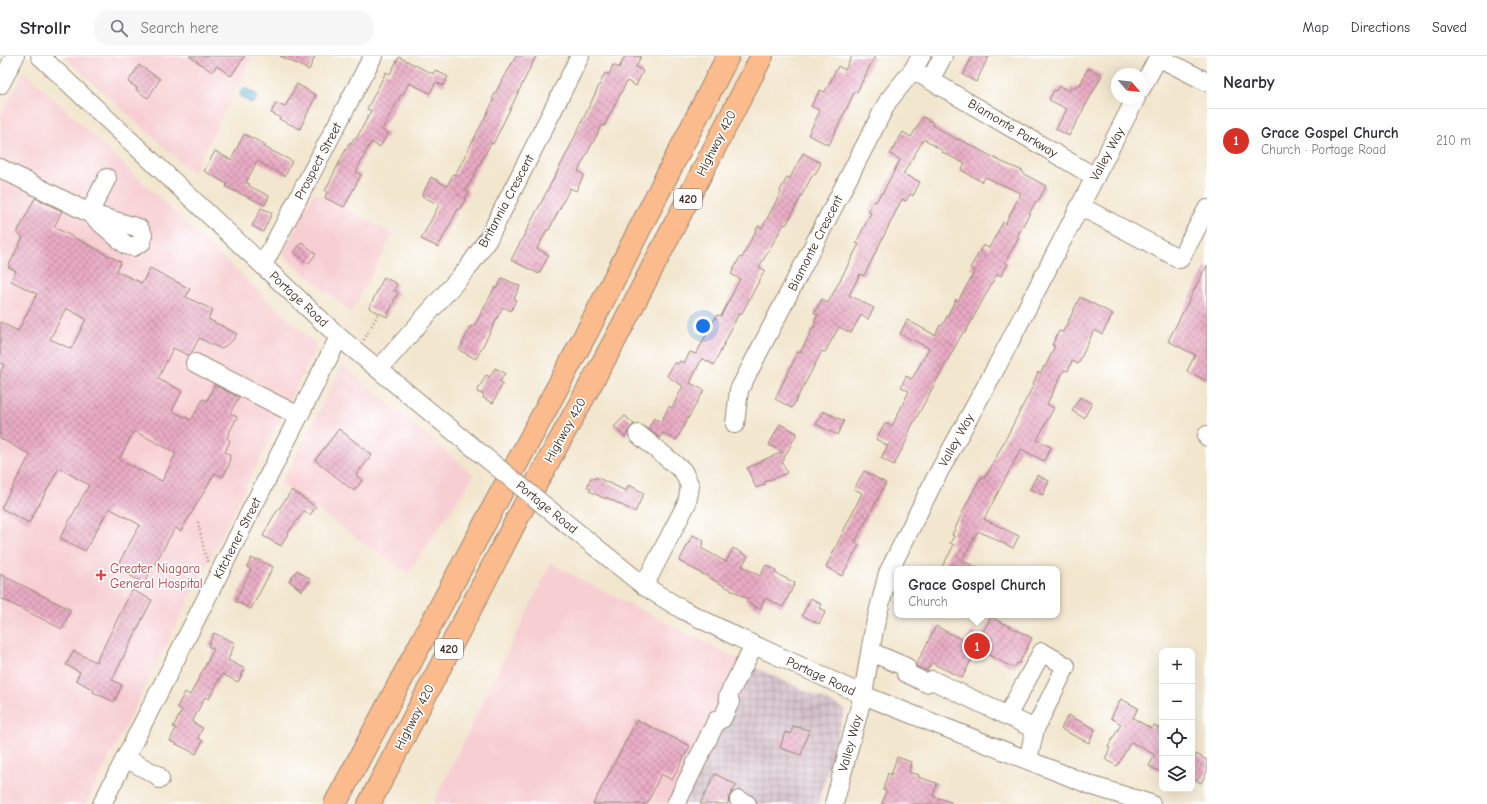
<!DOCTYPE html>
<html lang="en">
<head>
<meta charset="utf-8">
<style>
	:root { --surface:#fff; --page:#f7f7f7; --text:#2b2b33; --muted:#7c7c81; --line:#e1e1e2; --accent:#d93025 }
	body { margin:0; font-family:"Comic Neue",sans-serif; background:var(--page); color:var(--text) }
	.controls { position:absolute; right:12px; bottom:12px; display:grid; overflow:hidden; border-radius:8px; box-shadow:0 4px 16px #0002 }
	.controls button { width:36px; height:36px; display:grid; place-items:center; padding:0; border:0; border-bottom:1px solid var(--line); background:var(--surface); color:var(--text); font:20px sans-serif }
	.compass { position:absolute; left:1111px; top:12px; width:36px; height:36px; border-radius:50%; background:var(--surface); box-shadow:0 4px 16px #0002; rotate:118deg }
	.you { position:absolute; left:703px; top:270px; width:14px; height:14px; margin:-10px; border:3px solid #fff; border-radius:50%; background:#1a73e8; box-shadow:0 0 0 6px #1a73e833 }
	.badge { display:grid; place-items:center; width:26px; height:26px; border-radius:50%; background:var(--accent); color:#fff; font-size:13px; font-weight:700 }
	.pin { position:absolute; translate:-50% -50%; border:2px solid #fff; box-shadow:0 1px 4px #0006 }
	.popup { position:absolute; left:894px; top:510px; width:166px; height:52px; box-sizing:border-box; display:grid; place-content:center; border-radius:8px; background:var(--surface); filter:drop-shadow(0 1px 3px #0005); font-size:13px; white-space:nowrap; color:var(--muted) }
	.popup b { font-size:15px; color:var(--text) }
	.popup::after { content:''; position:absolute; left:50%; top:100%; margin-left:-8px; border:8px solid transparent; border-top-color:var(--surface) }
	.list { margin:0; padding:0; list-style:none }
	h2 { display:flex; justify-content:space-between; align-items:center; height:52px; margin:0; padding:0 16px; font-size:17px }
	h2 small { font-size:13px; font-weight:400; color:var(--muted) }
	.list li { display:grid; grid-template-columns:26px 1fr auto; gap:12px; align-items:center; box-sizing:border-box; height:64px; padding:0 16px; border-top:1px solid var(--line) }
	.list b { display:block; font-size:15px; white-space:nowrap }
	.list p { margin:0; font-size:13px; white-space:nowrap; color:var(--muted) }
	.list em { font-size:13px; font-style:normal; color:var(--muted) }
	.icon { flex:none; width:22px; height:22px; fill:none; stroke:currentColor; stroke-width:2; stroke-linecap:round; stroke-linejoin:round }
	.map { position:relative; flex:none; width:1207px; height:748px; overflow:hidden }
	header { display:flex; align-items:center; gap:24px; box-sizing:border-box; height:56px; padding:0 20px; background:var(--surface); border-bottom:1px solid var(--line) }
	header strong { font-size:19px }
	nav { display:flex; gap:22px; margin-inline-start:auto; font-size:14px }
	.search { width:280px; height:36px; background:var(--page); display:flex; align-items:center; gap:10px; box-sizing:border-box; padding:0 14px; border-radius:16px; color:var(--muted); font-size:15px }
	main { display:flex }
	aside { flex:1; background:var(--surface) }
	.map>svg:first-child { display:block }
	.built { fill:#f7cfd3 }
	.industrial { fill:url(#industrial-grid) }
	.water { fill:url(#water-waves); stroke:#557384 }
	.building { fill:url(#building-cross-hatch); fill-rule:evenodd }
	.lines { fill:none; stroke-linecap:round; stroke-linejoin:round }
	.minor-casing { stroke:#968876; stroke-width:20 }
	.highway-casing { stroke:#968876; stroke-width:24 }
	.path { stroke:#968876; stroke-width:2.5; stroke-dasharray:1 3; stroke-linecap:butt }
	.minor { stroke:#fff; stroke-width:18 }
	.highway { stroke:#fbbb8d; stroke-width:22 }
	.minor-bridge-casing { stroke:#968876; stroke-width:20; stroke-linecap:butt }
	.minor-bridge { stroke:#fff; stroke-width:18 }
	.health-dot { fill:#e0444e; stroke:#fff; stroke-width:1.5 }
	.labels { text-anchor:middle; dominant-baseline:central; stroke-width:3.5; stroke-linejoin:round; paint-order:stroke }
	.shield { fill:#fff; stroke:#766a62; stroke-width:1 }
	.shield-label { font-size:12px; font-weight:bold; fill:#3b2a1e }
	.street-label { font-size:13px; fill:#3b2a1e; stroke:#fff }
	.health-label { font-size:13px; fill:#be3a42; stroke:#fff; text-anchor:start }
</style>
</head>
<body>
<header>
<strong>Strollr</strong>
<div class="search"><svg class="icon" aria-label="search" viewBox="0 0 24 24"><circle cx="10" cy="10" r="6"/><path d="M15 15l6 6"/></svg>Search here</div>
<nav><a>Map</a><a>Directions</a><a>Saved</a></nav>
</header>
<main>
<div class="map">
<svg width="1207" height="748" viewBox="0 0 1207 748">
	<defs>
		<pattern id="industrial-grid" width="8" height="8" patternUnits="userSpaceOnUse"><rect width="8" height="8" fill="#d2bdc7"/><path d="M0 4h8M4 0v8" fill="none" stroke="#ac9aa1"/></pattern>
		<pattern id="water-waves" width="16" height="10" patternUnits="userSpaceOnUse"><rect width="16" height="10" fill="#6fbce9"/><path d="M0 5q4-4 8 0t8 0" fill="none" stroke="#5c99bc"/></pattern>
		<pattern id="building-cross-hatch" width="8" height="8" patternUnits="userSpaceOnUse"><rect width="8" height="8" fill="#e9abc4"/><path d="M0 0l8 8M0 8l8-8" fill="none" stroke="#be8b9f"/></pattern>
	</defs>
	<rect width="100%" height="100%" fill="#fff"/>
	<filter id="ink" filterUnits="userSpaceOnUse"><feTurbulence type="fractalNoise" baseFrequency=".025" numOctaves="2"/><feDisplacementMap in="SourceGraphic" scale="8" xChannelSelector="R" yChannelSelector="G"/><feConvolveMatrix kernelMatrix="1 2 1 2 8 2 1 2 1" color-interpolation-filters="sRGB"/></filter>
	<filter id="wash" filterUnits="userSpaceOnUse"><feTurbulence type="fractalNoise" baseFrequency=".012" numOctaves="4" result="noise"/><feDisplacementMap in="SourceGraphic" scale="16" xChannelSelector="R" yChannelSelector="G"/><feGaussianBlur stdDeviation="0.9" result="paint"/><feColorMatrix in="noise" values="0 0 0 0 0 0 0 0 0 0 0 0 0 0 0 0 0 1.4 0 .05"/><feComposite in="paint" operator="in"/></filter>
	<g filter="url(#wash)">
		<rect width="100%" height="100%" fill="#f2e6ce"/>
		<!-- built -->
		<g class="built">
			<polygon points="63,0 253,0 193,117"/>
			<polygon points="24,15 317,290 86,748 0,748 0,61"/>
			<polygon points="314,136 393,178 351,256 282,199"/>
			<polygon points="343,309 474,419 408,518 281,428"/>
			<polygon points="551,507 570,518 754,611 685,748 433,748"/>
		</g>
		<!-- industrial -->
		<polygon class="industrial" points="754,611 845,653 818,748 685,748"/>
		<!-- water -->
		<polygon class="water" points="244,32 256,38 257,43 254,46 251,47 241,41 240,36"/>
		<g id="blocks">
			<!-- building -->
			<g class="building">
				<polygon points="189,0 245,0 231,20 217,10 212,16"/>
				<polygon points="280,0 315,0 309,14"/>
				<polygon points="516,0 536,0 493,88 491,87 466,134 469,136 459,154 458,153 438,191 421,183 439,149 422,140 431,121 447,130 453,118 455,119 494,44 492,43"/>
				<polygon points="625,0 641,0 636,11 643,15 636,30 627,25 604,70 602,69 578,115 584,119 576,135 570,132 549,174 547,174 537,193 549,199 539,218 511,204 567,97 605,17 609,19 613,9 619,12"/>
				<polygon points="852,0 875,0 857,36 855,35 829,89 808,79 820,55 811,50 820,34 825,36 838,10 845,14"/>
				<polygon points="972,0 989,0 976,26 963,19"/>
				<polygon points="399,1 433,18 435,14 448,21 443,30 436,26 430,37 409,27 402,40 401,39 382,74 388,77 380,91 371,86 356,116 361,119 344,151 325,142 327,136 325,135 349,87 351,87 354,82 356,83 371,55 367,53 386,16 390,18"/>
				<polygon points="139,9 160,23 148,42 136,34 137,32 128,26"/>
				<polygon points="1088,12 1102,19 1069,80 1056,73 1067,53 1049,44 1054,34 1056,35 1059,30 1069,35 1071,31 1074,33 1076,29 1079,31"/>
				<polygon points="297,28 316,39 300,73 279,63 280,61 271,57 276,47 285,51"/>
				<polygon points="923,61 933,67 932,69 958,84 959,83 1002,106 1023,115 1022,117 1046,130 1038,146 1036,145 1017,181 1019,182 1005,206 1008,208 1001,220 997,218 965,277 963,276 907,379 909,380 894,409 881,402 888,390 876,383 885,367 892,370 909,335 901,331 906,320 912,323 929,292 900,278 907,264 935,279 940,269 942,270 956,243 958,245 975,215 970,212 983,189 989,192 1003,166 1005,168 1021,137 985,121 982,126 961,114 965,108 942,96 943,95 924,83 903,118 920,126 913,140 910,138 906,145 902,143 864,220 860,218 849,239 874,252 868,263 861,259 851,277 839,271 825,296 822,295 792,352 775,343 798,296 800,297 816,266 814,266 818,259 814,257 822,243 828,247 859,188 856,187 871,157 868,155 874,145 876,146 881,137 882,138 900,104 890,98 903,76 911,81"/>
				<polygon points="244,78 266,89 264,91 292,105 285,120 257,105 246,127 250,128 249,130 269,140 265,149 226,131 227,128 204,115 215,95 231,104"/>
				<polygon points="803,97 821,107 815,119 813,118 786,169 784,168 759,211 765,214 741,259 739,257 714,309 702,302 690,327 704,334 676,384 663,377 660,382 648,373 654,362 661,366 669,350 672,352 683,330 667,320 675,306 678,308 680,305 684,307 690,296 696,298 717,259 721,260 740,223 731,218 740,201 742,202 758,170 762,172 781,136 780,135 787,121 790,122"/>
				<path d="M35,142L62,155L54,171L121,206L116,215L142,227L150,212L190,233L186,241L213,254L208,263L237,278L233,284L221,293L199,282L191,298L188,299L173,292L158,323L182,335L172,355L191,364L203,343L207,345L214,329L239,341L230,357L237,361L227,381L230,385L225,396L230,399L229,409L223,421L215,417L181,475L175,472L144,527L116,512L140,469L109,452L85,495L60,482L89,429L59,412L29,467L1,452L30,399L0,382V316L4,309L0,307V266L18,275L37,238L11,225L16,215L8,211L23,181L17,177ZM66,252L86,263L71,293L50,283ZM134,375L176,397L162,425L119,404Z"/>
				<polygon points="261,152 272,157 263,176 252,170"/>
				<polygon points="302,186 316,198 308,208 294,196"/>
				<polygon points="1207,209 1207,325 1187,315 1195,299 1168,285"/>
				<polygon points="384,221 397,228 394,234 398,236 387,261 369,252"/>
				<polygon points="502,222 520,230 514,243 516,244 511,255 503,251 476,303 459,294 471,270 474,271 495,231 497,232"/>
				<polygon points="1080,241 1113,258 1102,278 1094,274 1078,308 1072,305 1068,315 1064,314 1047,348 1054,352 1037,384 1051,391 1044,405 1021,393 984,463 1019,480 1013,492 978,475 962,504 979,513 941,513 954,489 950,487 954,480 952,479 967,447 981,421 984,423 989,415 1034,328 1033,328 1038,316 1041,317 1044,310 1045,311 1055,290 1052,289 1059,275 1063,276"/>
				<polygon points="495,312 505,317 500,326 503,327 493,347 483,342 484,339 477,336 486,319 490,321"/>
				<polygon points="1080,341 1092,347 1084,362 1072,355"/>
				<polygon points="823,355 844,365 837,379 816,368"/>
				<polygon points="625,360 634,368 630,372 625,381 614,371"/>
				<polygon points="780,368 797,377 782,406 787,417 764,426 765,428 756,432 747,412 757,408 756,407 783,396 769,389"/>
				<polygon points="339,373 372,399 356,419 362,425 354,435 315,404"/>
				<polygon points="864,415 886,427 855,486 859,489 842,520 826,511 862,437 854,433"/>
				<polygon points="1037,419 1049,425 1043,439 1030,433"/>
				<polygon points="596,421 626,435 629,429 644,437 635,456 606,441 606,443 589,435 591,433 587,431 591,422 595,423"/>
				<polygon points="292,434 316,451 310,459 304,455 290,474 281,490 263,480 273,461"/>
				<polygon points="693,479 704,485 701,492 726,506 733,492 748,500 742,510 760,520 766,509 776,514 775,517 795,527 783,551 765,542 760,553 746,546 748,543 679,505"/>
				<polygon points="251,502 256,504 257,503 273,511 251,553 235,545 251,513 247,511"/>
				<polygon points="297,514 310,523 302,535 289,525"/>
				<polygon points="0,518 71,554 62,573 0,542"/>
				<polygon points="132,534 152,544 112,624 122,629 114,646 93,636 94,634 76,624 80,616 66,609 74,595 96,606"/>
				<polygon points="811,542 821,548 819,552 826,555 819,568 802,559"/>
				<polygon points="991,561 1032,582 1019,608 1017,607 1014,612 977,593 962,622 932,607 926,615 916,610 916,609 936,570 966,586 972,575 981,580"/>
				<polygon points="214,577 235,587 228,604 245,613 238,626 222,618 209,643 205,641 192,666 203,672 198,682 203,685 196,698 170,685 176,672 173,671 182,654 177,651 185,636 190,639 214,593 208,590"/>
				<polygon points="1121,643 1138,652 1133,662 1152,673 1154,669 1162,674 1162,717 1149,710 1155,699 1131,686 1117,710 1105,703 1110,692 1108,691 1121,668 1111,662"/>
				<polygon points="1068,659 1095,673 1089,687 1061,673"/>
				<polygon points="637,664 690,690 672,724 661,718 647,748 593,748"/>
				<polygon points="793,670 809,674 801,699 780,692 785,676 791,678"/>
				<polygon points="1196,698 1207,704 1207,716 1201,727 1192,722 1192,706"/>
				<polygon points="897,701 911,706 909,716 919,719 918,721 937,727 933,740 951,746 951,748 882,748 886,735 883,734 888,717 891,719"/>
				<polygon points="715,718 737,729 729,740 728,748 700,748"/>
			</g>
		</g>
	</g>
	<g filter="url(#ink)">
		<use href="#blocks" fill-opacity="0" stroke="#968876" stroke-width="1"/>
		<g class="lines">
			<defs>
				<g id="minor">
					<polyline points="40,0 339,281 480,397"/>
					<polyline points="1158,1 1207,26"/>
					<polyline points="913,14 1095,121"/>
					<polyline points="930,24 943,0"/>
					<polyline points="0,29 15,0"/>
					<polyline points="1141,33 1159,0"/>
					<polyline points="0,112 89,157 139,172 143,179 142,186 133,191 126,189 89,157"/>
					<polyline points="1080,150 1180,203 1207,153"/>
					<polyline points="89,157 107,122"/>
					<polyline points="263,209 373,0"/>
					<polyline points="195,307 299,360"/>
					<polyline points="379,313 468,212 488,183 580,0"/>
					<polyline points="735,368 739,334 888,45 913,14 921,0"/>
					<polyline points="638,378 683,415 690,430 687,447 644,530"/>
					<polyline points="1207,379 1207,381"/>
					<polyline points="562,464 644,530 683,554 739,582 863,639 1093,730 1151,748"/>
					<polyline points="871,596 906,611 906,617 926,627 932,624 1035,673 1066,610 1042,596 1007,660"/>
					<polyline points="125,702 157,719 160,723"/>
					<polyline points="1028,704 1035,673"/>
					<polyline points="739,744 747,748"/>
					<polyline points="102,748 339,281"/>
					<polyline points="676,748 717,664 722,663 730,646 728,640 754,589"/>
					<polyline points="834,748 863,639 874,573 888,517 935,423 997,310 1136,42"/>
				</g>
				<g id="highway">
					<polyline points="335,748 589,272 728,0"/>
					<polyline points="369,748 527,444 614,286 762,0"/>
				</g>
			</defs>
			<!-- minor casing -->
			<use href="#minor" class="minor-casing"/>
			<!-- highway casing -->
			<use href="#highway" class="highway-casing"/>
			<!-- path -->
			<g class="path">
				<polyline points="364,284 378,258"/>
				<polyline points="198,466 205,499 208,506"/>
			</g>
			<!-- minor -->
			<use href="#minor" class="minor"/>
			<!-- highway -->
			<use href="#highway" class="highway"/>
			<defs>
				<polyline id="minor-bridge" points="480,397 562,464"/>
			</defs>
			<!-- minor-bridge casing -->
			<use href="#minor-bridge" class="minor-bridge-casing"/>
			<!-- minor-bridge -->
			<use href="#minor-bridge" class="minor-bridge"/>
		</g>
	</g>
	<!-- markers -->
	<path class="health-dot" d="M99 513h4v4h4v4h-4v4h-4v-4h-4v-4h4z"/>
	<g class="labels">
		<!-- shield labels -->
		<g class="shield">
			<rect x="674" y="133" width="28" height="20" rx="3"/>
			<rect x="435" y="583" width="28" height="20" rx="3"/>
		</g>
		<g class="shield-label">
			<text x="688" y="143">420</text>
			<text x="449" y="593">420</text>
		</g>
		<!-- street labels -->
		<g class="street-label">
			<text transform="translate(1013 72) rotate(31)">Biamonte Parkway</text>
			<text transform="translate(716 87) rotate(-63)">Highway 420</text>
			<text transform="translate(1107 98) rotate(-62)">Valley Way</text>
			<text transform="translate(318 105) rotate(-62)">Prospect Street</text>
			<text transform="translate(506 145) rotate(-62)">Britannia Crescent</text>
			<text transform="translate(815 187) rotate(-63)">Biamonte Crescent</text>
			<text transform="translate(299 243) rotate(43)">Portage Road</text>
			<text transform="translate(565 374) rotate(-61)">Highway 420</text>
			<text transform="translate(956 384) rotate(-61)">Valley Way</text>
			<text transform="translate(547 451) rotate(39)">Portage Road</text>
			<text transform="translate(237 482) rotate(-63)">Kitchener Street</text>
			<text transform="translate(821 620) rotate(25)">Portage Road</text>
			<text transform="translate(414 661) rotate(-63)">Highway 420</text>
			<text transform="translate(850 687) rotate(-75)">Valley Way</text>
		</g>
		<!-- health labels -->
		<g class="health-label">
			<text x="110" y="512">Greater Niagara<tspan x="110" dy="15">General Hospital</tspan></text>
		</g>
	</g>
</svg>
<div class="controls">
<button>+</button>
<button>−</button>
<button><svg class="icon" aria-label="locate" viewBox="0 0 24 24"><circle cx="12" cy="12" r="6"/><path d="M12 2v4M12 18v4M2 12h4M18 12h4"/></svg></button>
<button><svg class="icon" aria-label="layers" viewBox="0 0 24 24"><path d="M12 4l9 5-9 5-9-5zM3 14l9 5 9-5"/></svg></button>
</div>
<svg class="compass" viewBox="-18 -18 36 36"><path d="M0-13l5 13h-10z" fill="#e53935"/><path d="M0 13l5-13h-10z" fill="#7c7c81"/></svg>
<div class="you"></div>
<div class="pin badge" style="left:977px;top:590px">1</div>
<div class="popup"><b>Grace Gospel Church</b>Church</div>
</div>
<aside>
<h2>Nearby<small></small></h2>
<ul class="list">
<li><span class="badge">1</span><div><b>Grace Gospel Church</b><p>Church · Portage Road</p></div><em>210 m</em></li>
</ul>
</aside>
</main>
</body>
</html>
